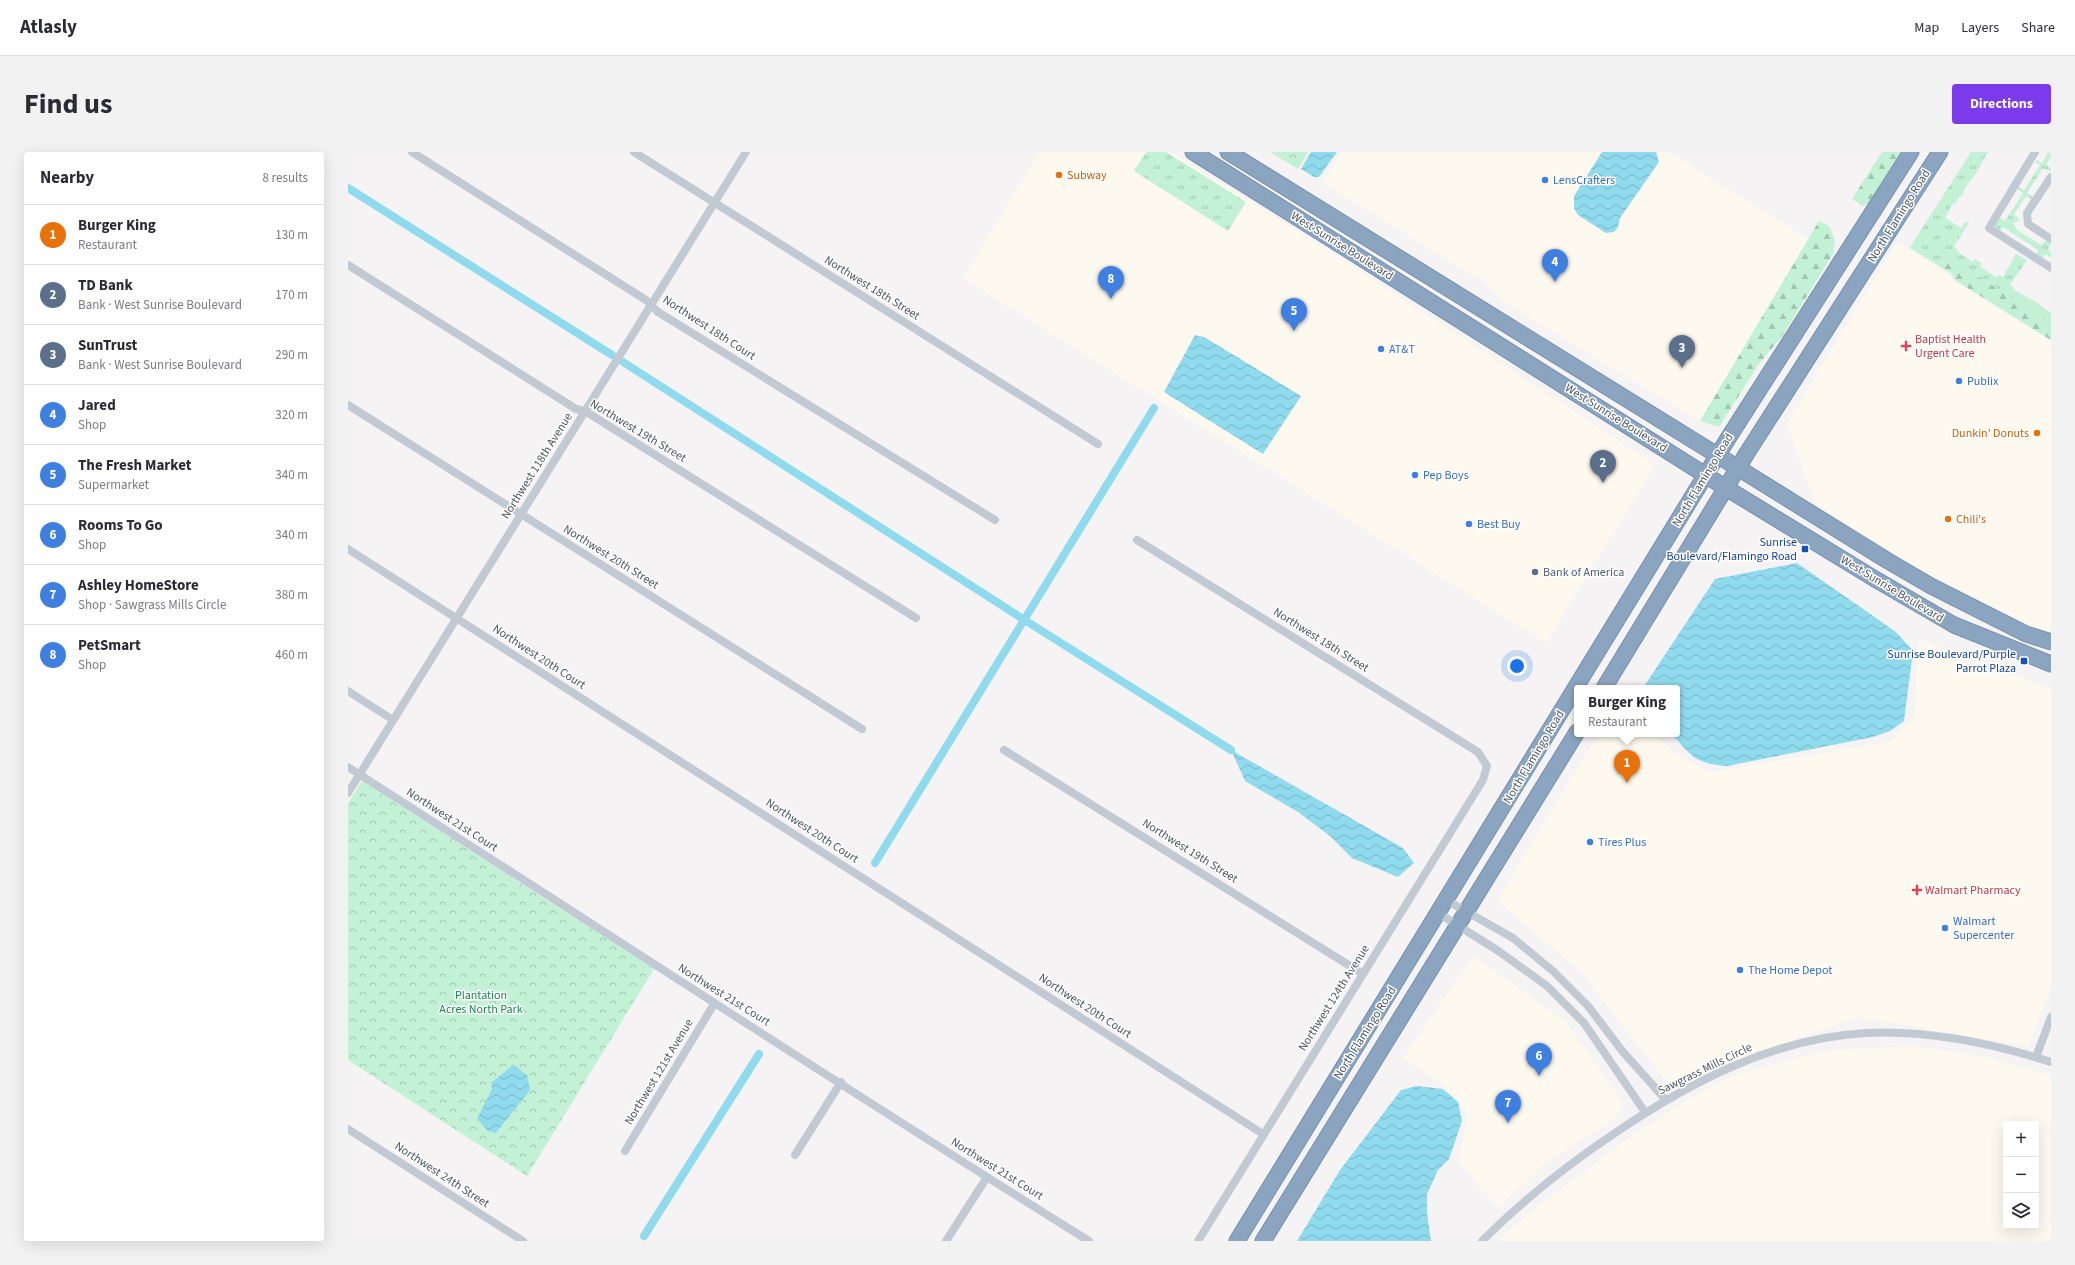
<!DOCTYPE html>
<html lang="en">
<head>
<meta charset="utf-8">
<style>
	:root { --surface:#fff; --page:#f2f2f3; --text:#2b2b33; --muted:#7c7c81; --line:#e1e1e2; --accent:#7c3aed }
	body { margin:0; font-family:"Source Sans 3",sans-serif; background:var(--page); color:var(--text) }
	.controls { position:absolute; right:12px; bottom:12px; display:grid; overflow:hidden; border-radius:4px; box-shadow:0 4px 16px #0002 }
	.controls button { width:36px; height:36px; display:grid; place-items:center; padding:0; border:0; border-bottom:1px solid var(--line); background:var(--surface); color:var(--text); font:20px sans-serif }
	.you { position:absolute; left:1169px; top:514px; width:14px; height:14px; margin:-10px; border:3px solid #fff; border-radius:50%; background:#1a73e8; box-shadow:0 0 0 6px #1a73e833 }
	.badge { display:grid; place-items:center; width:26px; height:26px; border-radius:50%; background:var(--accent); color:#fff; font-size:13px; font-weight:700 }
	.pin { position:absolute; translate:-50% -33px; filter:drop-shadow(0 1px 2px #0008) }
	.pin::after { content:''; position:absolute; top:21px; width:14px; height:12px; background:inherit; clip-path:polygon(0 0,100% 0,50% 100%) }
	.popup { position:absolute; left:1226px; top:533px; width:106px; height:52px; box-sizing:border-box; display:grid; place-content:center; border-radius:4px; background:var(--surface); filter:drop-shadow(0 1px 3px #0005); font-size:13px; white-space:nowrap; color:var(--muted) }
	.popup b { font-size:15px; color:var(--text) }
	.popup::after { content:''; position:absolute; left:50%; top:100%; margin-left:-8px; border:8px solid transparent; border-top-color:var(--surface) }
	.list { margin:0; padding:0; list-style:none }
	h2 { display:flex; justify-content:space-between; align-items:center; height:52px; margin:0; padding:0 16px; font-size:17px }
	h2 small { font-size:13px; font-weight:400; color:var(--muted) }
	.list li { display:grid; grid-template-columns:26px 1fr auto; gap:12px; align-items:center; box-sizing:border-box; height:60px; padding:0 16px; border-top:1px solid var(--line) }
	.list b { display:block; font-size:15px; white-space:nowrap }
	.list p { margin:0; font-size:13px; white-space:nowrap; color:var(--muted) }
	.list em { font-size:13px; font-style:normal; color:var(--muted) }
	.icon { flex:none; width:22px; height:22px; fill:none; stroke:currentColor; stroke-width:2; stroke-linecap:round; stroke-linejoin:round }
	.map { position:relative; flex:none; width:1703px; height:1089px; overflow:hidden; border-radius:4px }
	header { display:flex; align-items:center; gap:24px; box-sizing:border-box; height:56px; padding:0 20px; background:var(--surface); border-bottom:1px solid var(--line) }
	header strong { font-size:19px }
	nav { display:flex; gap:22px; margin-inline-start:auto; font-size:14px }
	.intro { display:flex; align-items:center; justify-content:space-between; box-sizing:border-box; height:96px; padding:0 24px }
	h1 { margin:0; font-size:28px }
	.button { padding:10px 18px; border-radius:4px; background:var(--accent); color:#fff; font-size:14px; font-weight:700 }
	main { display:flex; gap:24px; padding:0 24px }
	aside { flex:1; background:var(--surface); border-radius:4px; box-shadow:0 4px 16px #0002 }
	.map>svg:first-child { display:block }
	.commercial { fill:#fdf9ef; fill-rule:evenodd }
	.grass { fill:url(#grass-tufts) }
	.forest { fill:url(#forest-firs) }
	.park { fill:url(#park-crowns) }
	.water { fill:url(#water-waves) }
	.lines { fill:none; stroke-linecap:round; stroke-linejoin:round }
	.canal { stroke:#90daee; stroke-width:8 }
	.highway-casing { stroke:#7690ad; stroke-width:17 }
	.street { stroke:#c1cad2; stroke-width:8 }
	.highway { stroke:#8ba5c1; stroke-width:15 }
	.food-dot { fill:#e8710a; stroke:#fff; stroke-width:1.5 }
	.shop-dot { fill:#3f7fe0; stroke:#fff; stroke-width:1.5 }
	.health-dot { fill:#e0444e; stroke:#fff; stroke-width:1.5 }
	.transit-dot { fill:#1a4fb4; stroke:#fff; stroke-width:1.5 }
	.service-dot { fill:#5c6f8a; stroke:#fff; stroke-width:1.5 }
	.labels { text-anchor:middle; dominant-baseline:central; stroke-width:3; stroke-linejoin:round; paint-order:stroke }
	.food-label { font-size:12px; fill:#c56008; stroke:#fff; text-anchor:start }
	.shop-label { font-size:12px; fill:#366cbe; stroke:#fff; text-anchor:start }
	.street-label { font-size:12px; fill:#4a5661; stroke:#fff }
	.health-label { font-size:12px; fill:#be3a42; stroke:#fff; text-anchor:start }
	.transit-label { font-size:12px; fill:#164399; stroke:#fff; text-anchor:end }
	.service-label { font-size:12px; fill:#4e5e75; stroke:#fff; text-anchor:start }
	.park-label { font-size:12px; fill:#17864f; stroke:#fff }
</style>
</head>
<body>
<header>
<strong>Atlasly</strong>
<nav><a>Map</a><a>Layers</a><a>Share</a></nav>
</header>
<div class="intro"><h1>Find us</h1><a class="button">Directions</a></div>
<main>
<aside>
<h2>Nearby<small>8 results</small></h2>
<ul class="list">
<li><span class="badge" style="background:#e8710a">1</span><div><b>Burger King</b><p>Restaurant</p></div><em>130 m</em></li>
<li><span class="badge" style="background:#5c6f8a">2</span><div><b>TD Bank</b><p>Bank · West Sunrise Boulevard</p></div><em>170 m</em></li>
<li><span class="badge" style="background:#5c6f8a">3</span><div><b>SunTrust</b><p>Bank · West Sunrise Boulevard</p></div><em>290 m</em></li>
<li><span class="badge" style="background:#3f7fe0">4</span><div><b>Jared</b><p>Shop</p></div><em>320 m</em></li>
<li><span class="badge" style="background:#3f7fe0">5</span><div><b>The Fresh Market</b><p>Supermarket</p></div><em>340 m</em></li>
<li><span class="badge" style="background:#3f7fe0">6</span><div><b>Rooms To Go</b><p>Shop</p></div><em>340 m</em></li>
<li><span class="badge" style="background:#3f7fe0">7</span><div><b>Ashley HomeStore</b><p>Shop · Sawgrass Mills Circle</p></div><em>380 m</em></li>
<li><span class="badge" style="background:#3f7fe0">8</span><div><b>PetSmart</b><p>Shop</p></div><em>460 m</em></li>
</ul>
</aside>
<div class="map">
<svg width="1703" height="1089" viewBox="0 0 1703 1089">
	<defs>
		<pattern id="grass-tufts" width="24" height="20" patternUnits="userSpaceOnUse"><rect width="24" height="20" fill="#c3f1d5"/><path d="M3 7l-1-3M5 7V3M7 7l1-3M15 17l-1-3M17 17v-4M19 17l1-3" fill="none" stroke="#a0c6b0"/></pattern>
		<pattern id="forest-firs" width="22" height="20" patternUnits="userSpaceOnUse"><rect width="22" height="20" fill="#c3f1d5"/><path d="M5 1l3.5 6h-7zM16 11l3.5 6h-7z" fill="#a0c6b0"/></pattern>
		<pattern id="park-crowns" width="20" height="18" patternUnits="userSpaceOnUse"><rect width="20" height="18" fill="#c3f1d5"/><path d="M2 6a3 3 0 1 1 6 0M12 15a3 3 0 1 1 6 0" fill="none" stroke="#a0c6b0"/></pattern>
		<pattern id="water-waves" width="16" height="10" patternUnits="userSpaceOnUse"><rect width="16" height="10" fill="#90daee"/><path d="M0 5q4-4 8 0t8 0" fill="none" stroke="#78b4c4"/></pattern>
	</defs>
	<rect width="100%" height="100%" fill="#f5f3f3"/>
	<!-- commercial -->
	<g class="commercial">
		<polygon points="692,0 823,0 997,109 1307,313 1198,491 615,126"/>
		<polygon points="994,0 1320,0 1485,102 1435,183 1411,212 1371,275 1352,269 1156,150 1136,130 975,31"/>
		<polygon points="1549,89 1598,121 1604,128 1703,190 1703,479 1682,473 1590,429 1467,352 1439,272"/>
		<polygon points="1571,487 1703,537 1703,835 1680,894 1509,865 1321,933 1233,820 1149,749 1250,582 1307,582 1330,603 1363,620 1543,589 1566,564"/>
		<polygon points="1125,804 1218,870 1276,952 1268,966 1199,1010 1150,1056 1110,1010 1120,964 1116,957 1110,948 1091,930 1055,906"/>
		<path d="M1565,894L1633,904L1703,923V1089H1150L1182,1060L1285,983L1341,947L1385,924L1436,909L1485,898ZM1658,972H1688V1074H1658Z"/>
	</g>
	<!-- grass -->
	<g class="grass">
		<polygon points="798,0 818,0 898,50 880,79 786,19"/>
		<polygon points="1623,0 1640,0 1632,13 1633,14 1615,39 1616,40 1614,44 1612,43 1607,52 1605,51 1597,66 1613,76 1617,70 1621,71 1606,94 1609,97 1608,99 1625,110 1627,107 1634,112 1632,115 1649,125 1651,123 1655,125 1668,102 1679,108 1662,133 1666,136 1665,137 1693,153 1692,154 1703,161 1703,170 1602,107 1598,114 1564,92"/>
		<polygon points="1700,0 1703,0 1703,5 1698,13 1703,16 1703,18 1701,19 1695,16 1679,41 1685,45 1683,47 1678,44 1666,62 1672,68 1665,71 1669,78 1693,93 1698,88 1703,92 1700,98 1703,100 1703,106 1698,102 1694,107 1688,103 1690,98 1655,75 1652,79 1647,74 1651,65 1657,69 1675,41 1669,37 1670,35 1676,38 1692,13 1687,10 1689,8 1694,11"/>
	</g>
	<!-- forest -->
	<g class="forest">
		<polygon points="1534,0 1553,0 1520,52 1515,54 1504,47"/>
		<polygon points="1471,69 1481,74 1487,88 1485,102 1435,183 1411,212 1371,275 1352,269"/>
		<polygon points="1564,92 1597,113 1602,107 1703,170 1703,188 1607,128 1604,122 1562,96"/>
	</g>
	<!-- park -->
	<g class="park">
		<polygon points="922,0 960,0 950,17"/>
		<polygon points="14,629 306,817 179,1024 0,908 0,651"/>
	</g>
	<!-- water -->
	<g class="water">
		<polygon points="963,0 989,0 971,25 966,25 953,17"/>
		<polygon points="1254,0 1308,0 1311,10 1272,66 1270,75 1266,80 1258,81 1230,63 1226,56 1226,44"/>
		<polygon points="847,183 856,185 953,244 915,302 816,240"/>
		<path d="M1449,411L1548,480L1565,499L1556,569L1542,579L1525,585L1379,614C1348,612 1343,604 1324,582H1329V536H1295L1367,427Z"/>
		<polygon points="883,598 1055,696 1066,711 1050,725 1004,706 982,684 950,660 897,629"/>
		<polygon points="165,913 179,923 182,938 148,981 140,979 129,967 144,937 143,931"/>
		<polygon points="1069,934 1095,937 1110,950 1114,969 1101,1007 1090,1018 1079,1042 1079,1061 1083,1089 949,1089 992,1018 1053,938"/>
	</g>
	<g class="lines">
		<!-- canal -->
		<g class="canal">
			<polyline points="0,36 264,203"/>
			<polyline points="275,210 675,467 883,598"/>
			<polyline points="527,711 806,256"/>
			<polyline points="296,1084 411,902"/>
		</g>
		<defs>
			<g id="highway">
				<polyline points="845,0 1378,336 1527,427 1606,473 1703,512"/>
				<polyline points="880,0 1540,409 1583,434 1678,482 1703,490"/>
				<polyline points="1256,536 1399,301 1592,0"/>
				<polyline points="889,1089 1379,288 1563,0"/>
				<polyline points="915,1089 1229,580"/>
			</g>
		</defs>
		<!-- highway casing -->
		<use href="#highway" class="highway-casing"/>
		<!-- street -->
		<g class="street">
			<polyline points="64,0 298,148 310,160 647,368"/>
			<polyline points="286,0 750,292"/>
			<polyline points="1687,0 1641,76 1703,116"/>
			<polyline points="1703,25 1679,61 1680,72 1703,87"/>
			<polyline points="0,113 228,257 237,259 568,466"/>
			<polyline points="0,253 514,577"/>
			<polyline points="789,388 1130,600 1139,614 1135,628 850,1089"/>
			<polyline points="0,397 915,982"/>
			<polyline points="0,539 45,568"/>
			<polyline points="656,598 1015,822"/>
			<path d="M0,615C247,773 492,934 741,1089"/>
			<polyline points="0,641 398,0"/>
			<polyline points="1098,748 1165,786 1206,820 1240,854 1275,900 1318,948"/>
			<polyline points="1090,761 1149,798 1199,834 1236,871 1297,960"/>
			<polyline points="1688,905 1703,865"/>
			<polyline points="0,977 175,1089"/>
			<polyline points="277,999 366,852"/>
			<polyline points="447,1003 493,930"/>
			<polyline points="598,1089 639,1025"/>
			<path d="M1134,1089C1175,1048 1219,1013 1267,981C1342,930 1426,886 1518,881C1581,878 1643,891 1703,910"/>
		</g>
		<!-- highway -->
		<use href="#highway" class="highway"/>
	</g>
	<!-- markers -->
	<g class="food-dot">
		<circle cx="711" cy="23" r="4"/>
		<circle cx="1689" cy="281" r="4"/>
		<circle cx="1600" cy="367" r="4"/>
	</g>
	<g class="shop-dot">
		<circle cx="1197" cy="28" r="4"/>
		<circle cx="1033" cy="197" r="4"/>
		<circle cx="1611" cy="229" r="4"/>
		<circle cx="1067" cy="323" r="4"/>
		<circle cx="1121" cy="372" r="4"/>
		<circle cx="1242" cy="690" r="4"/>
		<circle cx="1597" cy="776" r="4"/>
		<circle cx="1392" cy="818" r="4"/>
	</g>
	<g class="health-dot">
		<path d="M1556 188h4v4h4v4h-4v4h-4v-4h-4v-4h4z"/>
		<path d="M1567 732h4v4h4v4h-4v4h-4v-4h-4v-4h4z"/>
	</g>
	<g class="transit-dot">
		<rect x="1453" y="393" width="8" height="8" rx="2"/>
		<rect x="1672" y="505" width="8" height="8" rx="2"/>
	</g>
	<circle class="service-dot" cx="1187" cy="420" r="4"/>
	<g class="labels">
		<!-- food labels -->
		<g class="food-label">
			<text x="719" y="23">Subway</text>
			<text x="1681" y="281" text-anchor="end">Dunkin' Donuts</text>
			<text x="1608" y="367">Chili's</text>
		</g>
		<!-- shop labels -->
		<g class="shop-label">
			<text x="1205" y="28">LensCrafters</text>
			<text x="1041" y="197">AT&amp;T</text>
			<text x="1619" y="229">Publix</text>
			<text x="1075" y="323">Pep Boys</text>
			<text x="1129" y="372">Best Buy</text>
			<text x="1250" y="690">Tires Plus</text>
			<text x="1605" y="769">Walmart<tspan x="1605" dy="14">Supercenter</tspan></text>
			<text x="1400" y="818">The Home Depot</text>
		</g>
		<!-- street labels -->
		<g class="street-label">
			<text transform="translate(1551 64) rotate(-58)">North Flamingo Road</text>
			<text transform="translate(994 94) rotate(32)">West Sunrise Boulevard</text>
			<text transform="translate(524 136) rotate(32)">Northwest 18th Street</text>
			<text transform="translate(361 176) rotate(33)">Northwest 18th Court</text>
			<text transform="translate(1268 266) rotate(32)">West Sunrise Boulevard</text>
			<text transform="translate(290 279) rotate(31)">Northwest 19th Street</text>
			<text transform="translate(189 314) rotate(-58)">Northwest 118th Avenue</text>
			<text transform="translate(1355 328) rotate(-59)">North Flamingo Road</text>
			<text transform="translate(263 405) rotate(32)">Northwest 20th Street</text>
			<text transform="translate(1544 437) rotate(31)">West Sunrise Boulevard</text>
			<text transform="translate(973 488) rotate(32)">Northwest 18th Street</text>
			<text transform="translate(191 505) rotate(33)">Northwest 20th Court</text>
			<text transform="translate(1186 605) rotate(-59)">North Flamingo Road</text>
			<text transform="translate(104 668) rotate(33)">Northwest 21st Court</text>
			<text transform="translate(464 679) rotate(33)">Northwest 20th Court</text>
			<text transform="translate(842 699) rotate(32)">Northwest 19th Street</text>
			<text transform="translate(376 843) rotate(32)">Northwest 21st Court</text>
			<text transform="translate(986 846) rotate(-58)">Northwest 124th Avenue</text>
			<text transform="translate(737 854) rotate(33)">Northwest 20th Court</text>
			<text transform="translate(1017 881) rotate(-58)">North Flamingo Road</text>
			<text transform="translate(1357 917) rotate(-26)">Sawgrass Mills Circle</text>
			<text transform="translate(311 920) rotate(-59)">Northwest 121st Avenue</text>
			<text transform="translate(649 1017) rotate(32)">Northwest 21st Court</text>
			<text transform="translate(94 1023) rotate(33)">Northwest 24th Street</text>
		</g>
		<!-- health labels -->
		<g class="health-label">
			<text x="1567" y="187">Baptist Health<tspan x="1567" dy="14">Urgent Care</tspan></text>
			<text x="1577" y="738">Walmart Pharmacy</text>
		</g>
		<!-- transit labels -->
		<g class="transit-label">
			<text x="1449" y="390">Sunrise<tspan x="1449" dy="14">Boulevard/Flamingo Road</tspan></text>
			<text x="1668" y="502">Sunrise Boulevard/Purple<tspan x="1668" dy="14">Parrot Plaza</tspan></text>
		</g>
		<!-- service labels -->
		<g class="service-label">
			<text x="1195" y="420">Bank of America</text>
		</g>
		<!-- park labels -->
		<g class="park-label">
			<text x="133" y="843">Plantation<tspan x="133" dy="14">Acres North Park</tspan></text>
		</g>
	</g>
</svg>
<div class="controls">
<button>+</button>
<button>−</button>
<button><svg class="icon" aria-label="layers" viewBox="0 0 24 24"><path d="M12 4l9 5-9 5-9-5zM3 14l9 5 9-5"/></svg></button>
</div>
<div class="you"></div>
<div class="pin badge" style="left:1279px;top:631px;background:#e8710a">1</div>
<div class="popup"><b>Burger King</b>Restaurant</div>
<div class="pin badge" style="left:1255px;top:331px;background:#5c6f8a">2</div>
<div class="pin badge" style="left:1334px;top:216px;background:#5c6f8a">3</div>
<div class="pin badge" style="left:1207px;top:130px;background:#3f7fe0">4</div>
<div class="pin badge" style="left:946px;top:179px;background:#3f7fe0">5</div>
<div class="pin badge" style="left:1191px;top:924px;background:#3f7fe0">6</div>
<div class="pin badge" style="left:1160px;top:971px;background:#3f7fe0">7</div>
<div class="pin badge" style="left:763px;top:147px;background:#3f7fe0">8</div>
</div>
</main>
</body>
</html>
